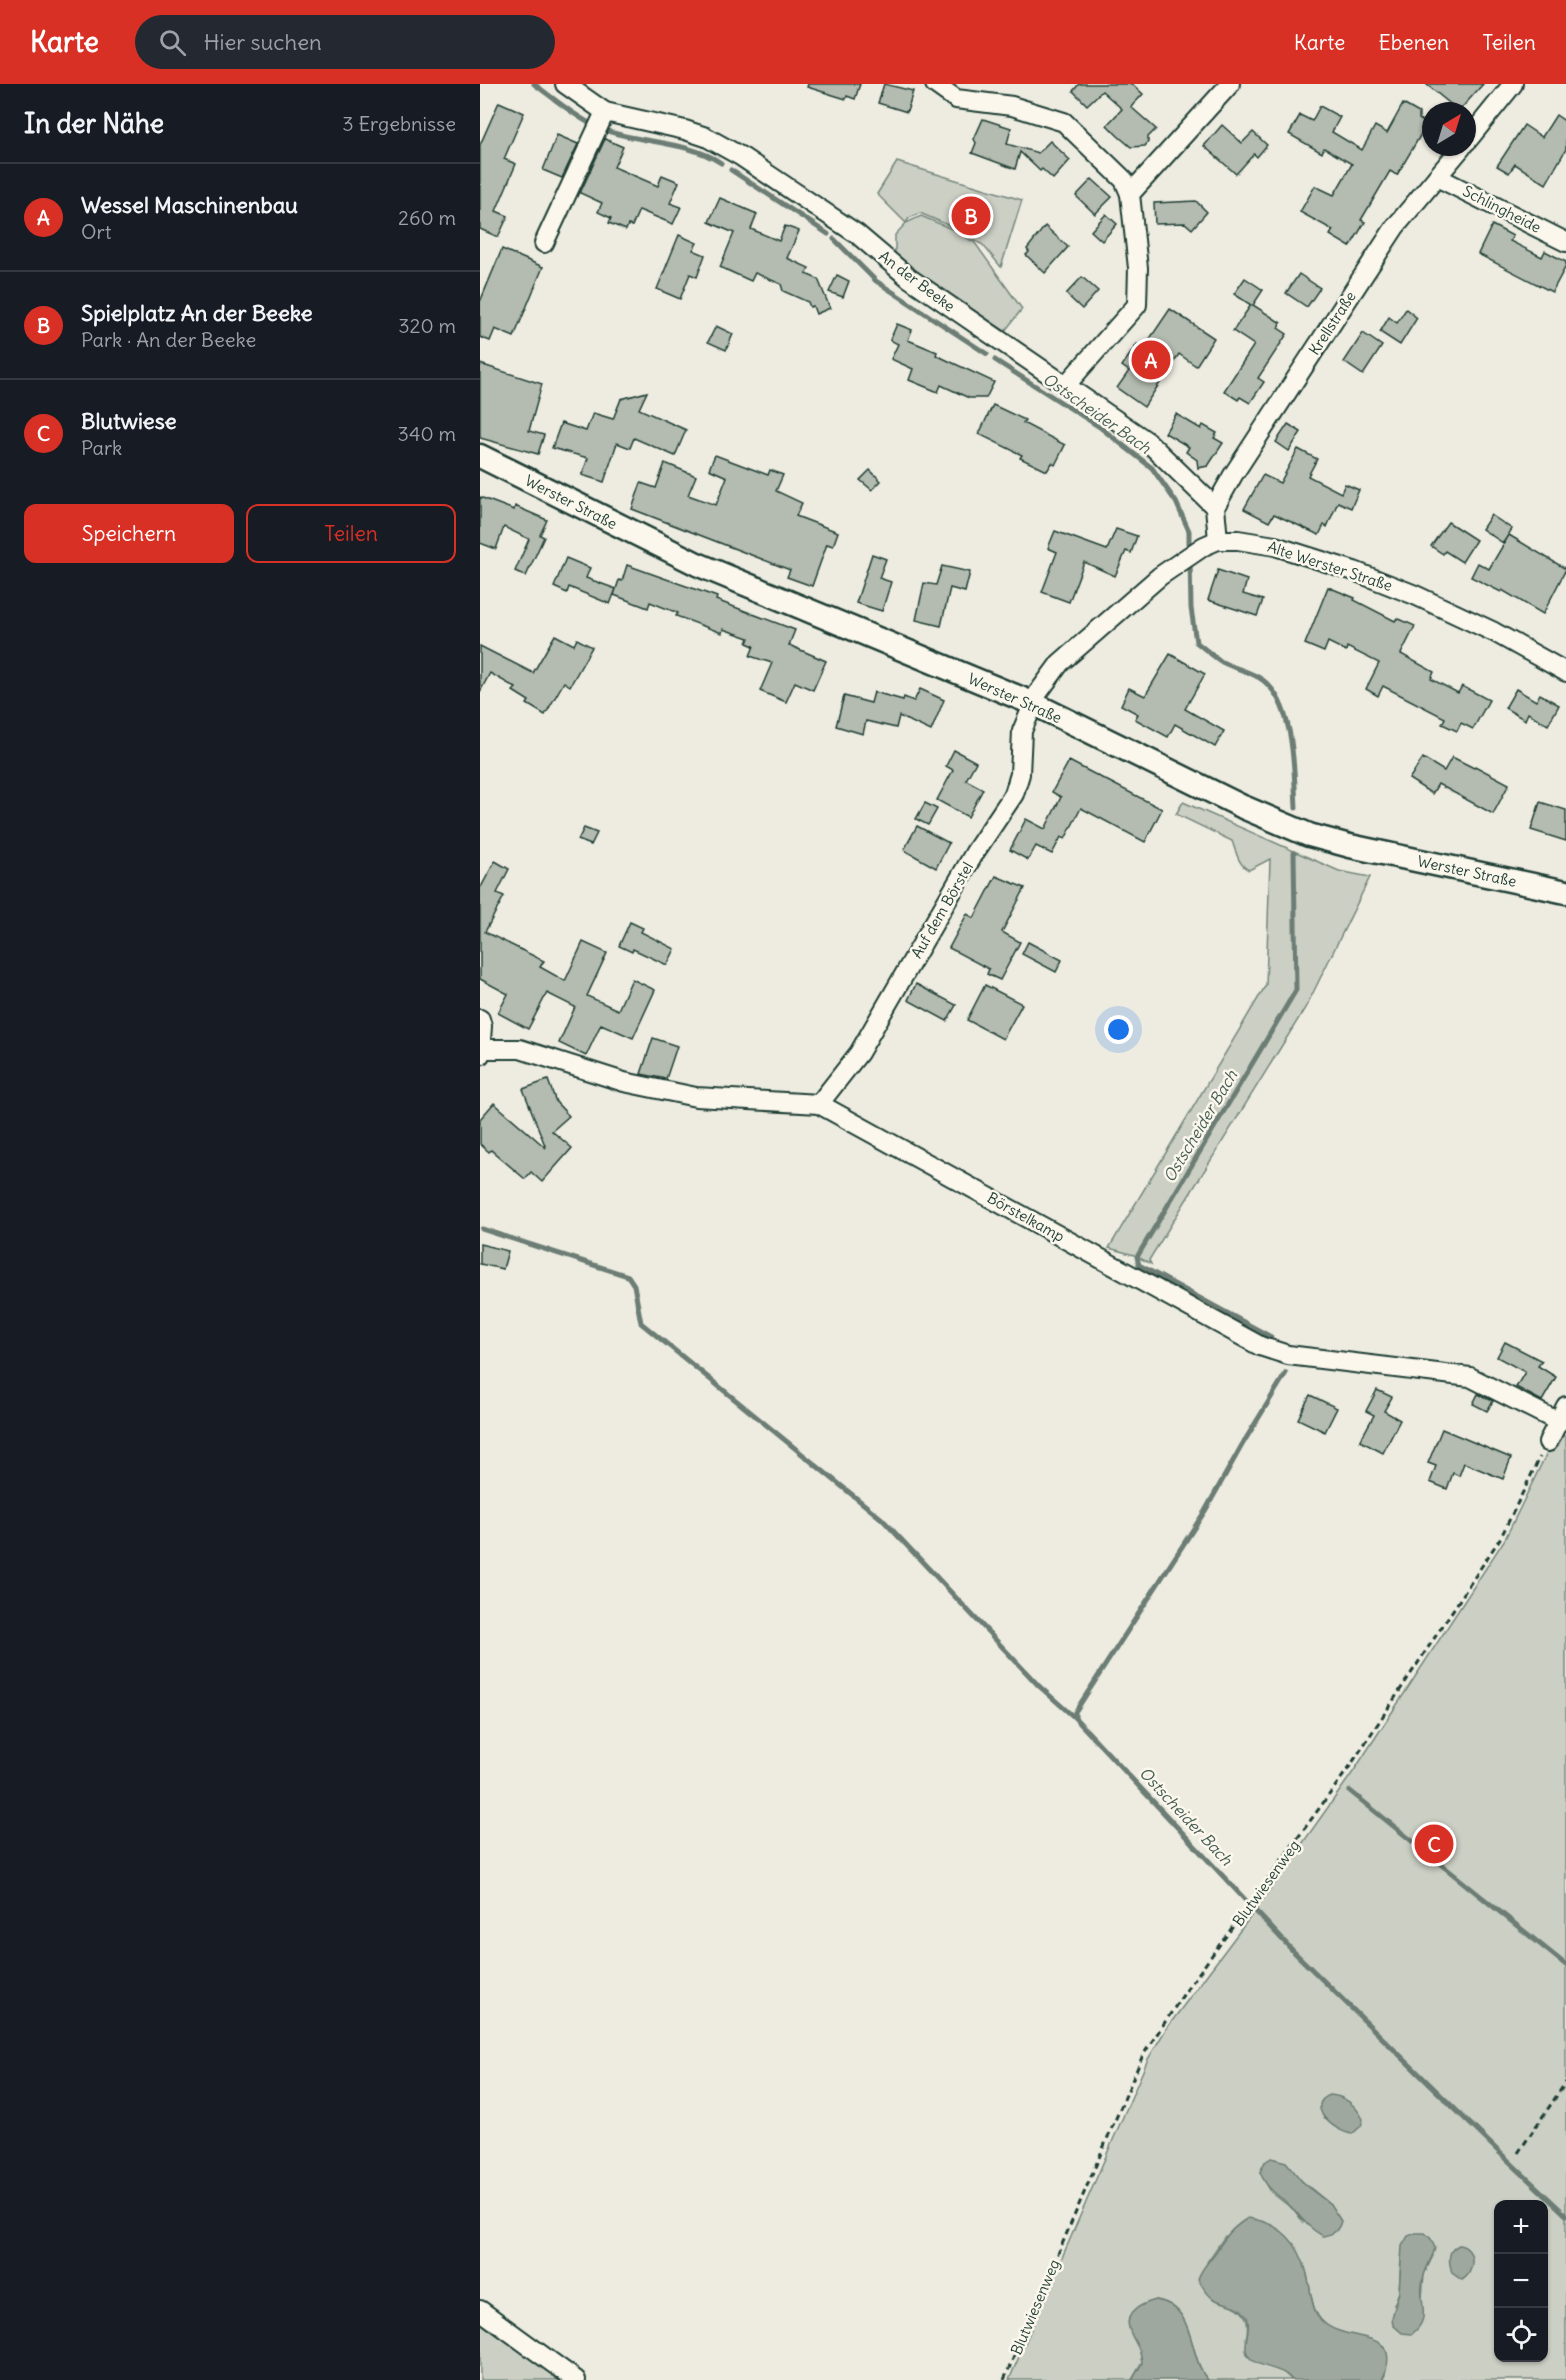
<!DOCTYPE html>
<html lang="de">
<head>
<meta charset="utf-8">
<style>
	:root { --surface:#171b24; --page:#242831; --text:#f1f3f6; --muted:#9ea1a6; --line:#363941; --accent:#d93025 }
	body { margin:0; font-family:Delius,sans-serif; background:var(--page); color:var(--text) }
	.controls { position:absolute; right:18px; bottom:18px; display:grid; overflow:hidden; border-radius:12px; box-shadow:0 2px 4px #0004 }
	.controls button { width:54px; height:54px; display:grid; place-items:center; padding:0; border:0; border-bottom:2px solid var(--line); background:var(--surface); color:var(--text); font:30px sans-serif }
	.compass { position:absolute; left:942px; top:18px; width:54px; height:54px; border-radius:50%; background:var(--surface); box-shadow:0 2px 4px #0004; rotate:38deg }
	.you { position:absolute; left:639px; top:946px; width:21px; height:21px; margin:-15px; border:4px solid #fff; border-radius:50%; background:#1a73e8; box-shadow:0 0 0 9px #1a73e833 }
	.badge { display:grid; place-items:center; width:39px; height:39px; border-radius:50%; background:var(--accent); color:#fff; font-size:20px; font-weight:700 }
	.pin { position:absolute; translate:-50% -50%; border:3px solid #fff; box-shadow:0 2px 6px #0006 }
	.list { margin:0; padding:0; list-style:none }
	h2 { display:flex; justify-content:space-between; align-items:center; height:78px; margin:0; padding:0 24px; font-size:26px }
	h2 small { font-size:20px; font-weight:400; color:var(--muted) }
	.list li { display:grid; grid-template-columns:39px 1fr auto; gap:18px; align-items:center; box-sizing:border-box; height:108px; padding:0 24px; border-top:2px solid var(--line) }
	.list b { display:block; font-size:22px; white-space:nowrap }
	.list p { margin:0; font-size:20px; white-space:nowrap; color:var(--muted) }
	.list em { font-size:20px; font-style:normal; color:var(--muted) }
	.actions { display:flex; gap:12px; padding:18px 24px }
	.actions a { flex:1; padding:14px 0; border:2px solid var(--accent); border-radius:12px; text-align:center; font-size:21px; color:var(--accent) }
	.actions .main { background:var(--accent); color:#fff }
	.icon { flex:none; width:33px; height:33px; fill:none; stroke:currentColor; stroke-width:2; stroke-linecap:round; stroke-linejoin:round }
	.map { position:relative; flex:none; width:1086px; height:2296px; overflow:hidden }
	header { display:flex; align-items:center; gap:36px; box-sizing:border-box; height:84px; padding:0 30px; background:var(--accent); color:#fff }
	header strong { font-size:28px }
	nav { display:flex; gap:33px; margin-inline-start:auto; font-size:21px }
	.search { width:420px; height:54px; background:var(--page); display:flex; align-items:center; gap:15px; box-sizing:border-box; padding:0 21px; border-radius:33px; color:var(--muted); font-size:22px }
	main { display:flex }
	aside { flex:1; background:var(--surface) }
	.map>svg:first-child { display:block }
	.green { fill:#cbcfc4; stroke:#75867c; stroke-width:1.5; fill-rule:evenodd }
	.water { fill:#9fa89f; stroke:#6c7d74; stroke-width:1.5 }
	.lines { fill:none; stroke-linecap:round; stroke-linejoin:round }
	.stream { stroke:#6c7d74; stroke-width:5 }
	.building { fill:#b4bbb0; stroke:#1f3d34; stroke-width:1.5 }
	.minor-casing { stroke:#1f3d34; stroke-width:22 }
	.major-casing { stroke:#1f3d34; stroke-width:27 }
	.path { stroke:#1f3d34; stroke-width:3; stroke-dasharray:6 4.5; stroke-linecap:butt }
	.minor { stroke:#fbf7ec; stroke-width:18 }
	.major { stroke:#fbf7ec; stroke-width:22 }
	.labels { text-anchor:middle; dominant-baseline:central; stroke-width:5; stroke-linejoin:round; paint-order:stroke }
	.street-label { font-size:15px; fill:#1f3d34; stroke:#fbf7ec }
	.water-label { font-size:16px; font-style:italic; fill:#455d54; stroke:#fbf7ec }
</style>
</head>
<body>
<header>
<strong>Karte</strong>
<div class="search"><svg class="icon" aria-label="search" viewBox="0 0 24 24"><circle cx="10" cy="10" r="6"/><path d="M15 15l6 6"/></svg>Hier suchen</div>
<nav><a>Karte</a><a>Ebenen</a><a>Teilen</a></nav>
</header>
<main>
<aside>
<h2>In der Nähe<small>3 Ergebnisse</small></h2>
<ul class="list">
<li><span class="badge">A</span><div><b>Wessel Maschinenbau</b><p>Ort</p></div><em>260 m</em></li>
<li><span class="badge">B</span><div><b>Spielplatz An der Beeke</b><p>Park · An der Beeke</p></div><em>320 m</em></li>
<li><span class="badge">C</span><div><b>Blutwiese</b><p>Park</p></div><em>340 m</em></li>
</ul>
<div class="actions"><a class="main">Speichern</a><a>Teilen</a></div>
</aside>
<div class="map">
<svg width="1086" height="2296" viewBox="0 0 1086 2296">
	<rect width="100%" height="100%" fill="#eeece1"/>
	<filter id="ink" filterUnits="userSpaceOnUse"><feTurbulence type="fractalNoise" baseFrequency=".0167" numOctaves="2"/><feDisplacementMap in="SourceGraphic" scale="12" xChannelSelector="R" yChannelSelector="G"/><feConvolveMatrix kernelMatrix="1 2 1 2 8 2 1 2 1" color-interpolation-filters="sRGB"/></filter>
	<g filter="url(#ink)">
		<!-- green -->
		<g class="green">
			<polygon points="417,78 542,116 521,183 503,161 468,141 440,129 429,134 426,139 397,110"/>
			<polygon points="441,132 474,146 495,159 542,225 525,247 415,172 415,151 426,139"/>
			<path d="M703,718L859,787L890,793L827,921L669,1176L671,1180L654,1171L629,1164L786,901L790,775L769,786C758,781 756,767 752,757L696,730Z"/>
			<path d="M1076,1350L1086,1352V2296H902L905,2291V2263C891,2251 876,2255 861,2249C828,2237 834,2215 826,2187C824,2178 818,2170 814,2162L745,2152L727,2178L745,2219C764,2224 771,2235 766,2255L812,2296H728C707,2272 717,2222 676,2216L659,2262L662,2279L652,2296H529L668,1975L686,1945L771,1832L873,1688L1025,1455ZM785,2078L818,2094L850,2120L823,2138L815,2127L791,2108L780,2088ZM1018,2120H1064V2274H1018ZM953,2172L944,2190L942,2214L914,2221L919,2208L921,2174Z"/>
			<polygon points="0,2230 89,2296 0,2296"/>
		</g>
		<!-- water -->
		<g class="water">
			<path d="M850,2011C865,2012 876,2022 883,2035L881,2042L872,2050C854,2048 824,2021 850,2011Z"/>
			<path d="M791,2074L806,2078L825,2101L850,2120L861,2137C858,2148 853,2150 843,2152C829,2144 825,2138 815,2127C801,2111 789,2110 780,2088L785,2078Z"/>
			<path d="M768,2134C804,2139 823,2164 829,2200C832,2214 832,2228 843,2238C865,2260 927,2242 902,2296H812C803,2283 782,2285 771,2275C758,2264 775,2243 765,2230C757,2219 743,2221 732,2214C726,2209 722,2202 718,2195C722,2183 730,2177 737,2166C746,2152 753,2143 768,2134Z"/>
			<path d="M936,2149H945L951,2155L955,2164C952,2176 943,2187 942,2200C939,2221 952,2234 932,2250L922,2249L913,2241L912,2234L919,2208L922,2162L928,2152Z"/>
			<path d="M979,2161C997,2164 995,2189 982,2196L972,2189C969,2178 966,2167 979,2161Z"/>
			<path d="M676,2216C717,2222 707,2273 728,2296H652L662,2279C661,2262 653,2258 649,2244C644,2228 663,2219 676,2216Z"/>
		</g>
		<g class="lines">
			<!-- stream -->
			<g class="stream">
				<path d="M54,0C72,13 103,39 124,46C160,59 209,57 241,79"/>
				<polyline points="251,86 348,150"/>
				<polyline points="354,155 396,197 507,270"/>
				<polyline points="515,276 621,344 672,384 696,418 709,447 709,466"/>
				<path d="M710,476L711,524L716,558C725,565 733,572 742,578C755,585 773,588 784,597C815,622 814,688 816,724"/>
				<polyline points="2,1145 148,1192 154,1201 161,1239 402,1435 559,1602 595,1634"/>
				<polyline points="791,1253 659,1181 657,1173 816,906 814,769"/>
				<polyline points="806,1289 762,1361 725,1427 595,1628 595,1634 814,1868 1017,2066 1086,2131"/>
				<polyline points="870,1707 1086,1881"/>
			</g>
		</g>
		<!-- building -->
		<g class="building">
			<polygon points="328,0 380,0 375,15 367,12 366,15 327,3"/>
			<polygon points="404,0 433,7 427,28 398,19"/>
			<polygon points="599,0 652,0 663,10 651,23 676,45 668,53 668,58 665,62 651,63 638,52 627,41 642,25 622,7 607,21 593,7"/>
			<polygon points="946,0 1003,0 979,27"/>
			<polygon points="19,18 44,29 24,75 36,80 16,127 28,132 18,153 0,145 0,61"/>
			<polygon points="923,20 939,29 939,35 947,40 917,91 910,87 881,136 885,138 870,163 850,151 853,146 820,128 835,102 854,111 872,80 844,64 842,69 809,50 820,31 832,37 840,22 860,33 852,48 882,66 895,42 907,49"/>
			<polygon points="1076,31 1086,38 1086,65 1066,100 1035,80 1029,89 1017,82 1044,41 1062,53"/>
			<polygon points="503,35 531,44 527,60 558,69 570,57 590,76 573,95 562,85 560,87 540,68 535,85 492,69 496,59 494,55"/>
			<polygon points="742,41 762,59 773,48 787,61 777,73 774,70 756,90 724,62"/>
			<polygon points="77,51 98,60 82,94 63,86"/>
			<polygon points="125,55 143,63 134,83 178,102 182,91 199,98 190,119 201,123 193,140 159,126 152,142 148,141 146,146 129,139 131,134 118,128 122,119 100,109"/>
			<polygon points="612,95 632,113 615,130 596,112"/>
			<polygon points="240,114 277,130 271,145 299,157 305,142 319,147 307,174 329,184 326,190 338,195 350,224 336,230 333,222 330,223 328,218 303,207 301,200 275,189 271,197 240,183 254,149 229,138"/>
			<polygon points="716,117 727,128 712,145 705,139 675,140 674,119"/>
			<polygon points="626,130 637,140 622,157 611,147"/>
			<polygon points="1012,141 1033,152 1030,157 1062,173 1065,167 1086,178 1086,182 1072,208 998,170"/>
			<polygon points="565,142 588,163 565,189 546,171 549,168 547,165"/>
			<polygon points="199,151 217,159 213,166 225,171 217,193 210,190 200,215 177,205"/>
			<polygon points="22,165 63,183 34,253 15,245 10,257 0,253 0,218"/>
			<polygon points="819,190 840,204 827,223 806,209"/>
			<polygon points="357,191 369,197 363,213 349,208"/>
			<polygon points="602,193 618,207 602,225 586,210"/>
			<polygon points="765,194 783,206 773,221 801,239 798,244 807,250 778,294 784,298 770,319 760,313 758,316 744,307 774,261 753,247 771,221 754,210"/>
			<polygon points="690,225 734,254 716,282 699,270 664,323 637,304 649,287 642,282 657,260 663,265"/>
			<polygon points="926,225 937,234 920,261 900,248 909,233 917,239"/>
			<polygon points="417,240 432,246 428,256 457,268 456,271 514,298 506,314 489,314 461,301 458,308 429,296 433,285 411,275 418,260 410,256"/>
			<polygon points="236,242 253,250 246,266 228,258"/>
			<polygon points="883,249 902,262 883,291 864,278"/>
			<polygon points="0,280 62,300 49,347 64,351 58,370 0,354"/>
			<polygon points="167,308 159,325 206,346 195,372 154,354 150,364 137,359 124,398 102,391 108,374 72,364 81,339 106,347 113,329 133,335 141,315"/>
			<polygon points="513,321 545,336 543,339 585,361 575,381 572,379 567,387 540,374 542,371 499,350"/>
			<polygon points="696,330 721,345 723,341 737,349 734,354 743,359 728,382 718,384 717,376 706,368 709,363 685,349"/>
			<polygon points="808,340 821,348 809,367 796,358"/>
			<polygon points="818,365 837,375 828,392 861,409 865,400 879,406 871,424 858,418 847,443 844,441 839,451 794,430 789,438 764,425 783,391 800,399"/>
			<polygon points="235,371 288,391 290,386 303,391 296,407 322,419 316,432 358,448 353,462 347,460 332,502 307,493 310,486 152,425 161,399 176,404 185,379 216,392 208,411 236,421 247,393 229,385"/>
			<polygon points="390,386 401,397 392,406 380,396"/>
			<polygon points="0,413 34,426 35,422 67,436 60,451 64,453 46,492 35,487 49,455 24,443 16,465 0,459"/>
			<polygon points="1011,431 1032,445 1023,459 1002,445"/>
			<polygon points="968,438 996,456 982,478 965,467 963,470 951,462"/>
			<polygon points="636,445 657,452 651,469 646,467 635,492 604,478 589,518 562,508 577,468 568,464 575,447 627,466"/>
			<polygon points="1029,451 1086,485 1063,530 1022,506 1021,508 991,493 998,479 1009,485"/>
			<polygon points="392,470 406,475 399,494 411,498 402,527 376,519"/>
			<polygon points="86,474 110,484 106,494 136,505 139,496 142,497 147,481 237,513 236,516 315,546 309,561 346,577 333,606 315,598 306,618 280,607 292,579 270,572 274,562 267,559 269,554 243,545 242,549 196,532 198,529 170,518 168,524 134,511 136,505 130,520 89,503 87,509 74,503"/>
			<polygon points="462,482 490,488 485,508 470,504 461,542 436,536 444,499 456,501"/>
			<polygon points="738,486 767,496 763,510 783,516 777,532 728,516"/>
			<polygon points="848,503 875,514 874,516 915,537 917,534 935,542 921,570 954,588 951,595 978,609 982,602 1009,616 993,645 981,639 977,647 962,640 965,634 903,602 898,612 886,605 899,579 867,563 866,567 848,558 844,568 825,560"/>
			<polygon points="75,551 94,561 97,555 112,563 90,602 84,598 65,631 47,620 49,617 33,607 36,604 10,589 0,608 0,562 53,589"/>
			<polygon points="690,570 725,590 705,625 744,647 735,663 695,640 688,653 655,635 658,630 641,621 649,604 665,612"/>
			<polygon points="440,605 464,616 451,647 419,632 416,644 386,637 383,650 356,642 364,612 391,619 394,608 423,616 424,613 434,617"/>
			<polygon points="1036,605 1056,617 1060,610 1079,621 1068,641 1048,629 1045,636 1025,624"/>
			<polygon points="474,666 496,678 486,696 503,705 488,733 457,716 473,686 466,682"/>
			<polygon points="972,673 994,684 995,682 1029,700 1013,730 958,700 952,710 929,695 943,674 964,687"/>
			<polygon points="589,677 682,725 665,758 601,724 585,755 581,753 572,770 556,762 548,776 530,766 546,735 565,745 581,713 572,708"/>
			<polygon points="1060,718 1086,726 1086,757 1051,746"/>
			<polygon points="445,719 457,725 448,741 436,735"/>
			<polygon points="437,742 469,759 456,784 424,766"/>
			<polygon points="104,744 117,749 111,761 98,756"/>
			<polygon points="15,777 29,785 17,809 24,812 5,848 64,877 60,883 85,897 103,858 127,869 107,912 138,926 152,895 175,906 153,954 121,940 106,972 79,959 95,923 67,909 48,945 18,929 28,910 0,895 0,805"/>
			<polygon points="516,792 545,804 522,848 540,858 520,896 507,890 509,885 469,864 487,830 494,834"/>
			<polygon points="150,838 163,844 161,848 195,865 187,881 153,865 152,868 139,862"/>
			<polygon points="548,858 582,876 576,888 542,870"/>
			<polygon points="436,900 476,921 467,937 428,916"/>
			<polygon points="505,901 542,920 523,955 487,936"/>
			<polygon points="173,954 197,962 186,995 161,990"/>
			<polygon points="68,996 76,1018 89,1032 72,1047 92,1064 62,1098 51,1088 45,1095 11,1066 9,1068 0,1060 0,1035 14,1019 66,1064 43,1005"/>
			<polygon points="0,1160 28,1167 23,1185 0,1180"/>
			<polygon points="1025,1258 1062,1277 1058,1282 1076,1293 1062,1317 1036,1303 1045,1288 1017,1273"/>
			<polygon points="897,1306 912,1313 904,1327 920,1336 903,1369 880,1357 894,1331 886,1327"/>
			<polygon points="998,1310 1013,1317 1007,1327 993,1320"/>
			<polygon points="830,1311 857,1324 845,1348 818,1335"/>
			<polygon points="962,1345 1031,1374 1023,1395 984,1379 979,1392 973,1389 967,1405 950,1398 956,1382 948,1379"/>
		</g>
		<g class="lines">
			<defs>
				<g id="minor">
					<polyline points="85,0 125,28 205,46 226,53 262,73 377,150 429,194 668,358 735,423 738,456"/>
					<polyline points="455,0 476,15 532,22 584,38 644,96 650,110"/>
					<polyline points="987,57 1033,0"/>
					<polyline points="957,93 1086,158"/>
					<polyline points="64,159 125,28"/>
					<polyline points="585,302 657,221 658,184 650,110 750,0"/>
					<polyline points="735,423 753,391 915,143 982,63"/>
					<polyline points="0,935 2,942 0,971"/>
					<polyline points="2,965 40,965 144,998 216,1013 339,1020 780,1262 808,1271 990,1293 1079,1338"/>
					<polyline points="339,1020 379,969 495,768 534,710 540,690 542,647 558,609 580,579 680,492 724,462 738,456 758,456 795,462 874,487 935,511 1014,548 1086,588"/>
					<polyline points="1068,1358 1086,1322"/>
					<polyline points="0,2226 96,2296"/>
				</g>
				<polyline id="major" points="0,372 217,480 552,619 763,723 829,751 870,762 1086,808"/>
			</defs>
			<!-- minor casing -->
			<use href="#minor" class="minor-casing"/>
			<!-- major casing -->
			<use href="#major" class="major-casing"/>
			<!-- path -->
			<g class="path">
				<polyline points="1038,2069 1086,1998"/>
				<polyline points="524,2296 663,1971 705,1908 868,1685 1021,1453 1060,1373"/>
			</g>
			<!-- minor -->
			<use href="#minor" class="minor"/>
			<!-- major -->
			<use href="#major" class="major"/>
		</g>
	</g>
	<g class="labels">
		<!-- street labels -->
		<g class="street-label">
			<text transform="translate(1022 125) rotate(27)">Schlingheide</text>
			<text transform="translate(437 197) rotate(37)">An der Beeke</text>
			<text transform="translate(852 239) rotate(-57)">Krellstraße</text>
			<text transform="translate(91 418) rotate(27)">Werster Straße</text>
			<text transform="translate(850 482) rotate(18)">Alte Werster Straße</text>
			<text transform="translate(535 614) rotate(24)">Werster Straße</text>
			<text transform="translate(987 787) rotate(12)">Werster Straße</text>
			<text transform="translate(462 826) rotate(-60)">Auf dem Börstel</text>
			<text transform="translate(546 1133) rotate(29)">Börstelkamp</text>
			<text transform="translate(786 1799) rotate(-54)">Blutwiesenweg</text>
			<text transform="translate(555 2223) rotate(-67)">Blutwiesenweg</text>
		</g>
		<!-- water labels -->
		<g class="water-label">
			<text transform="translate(617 329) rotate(35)">Ostscheider Bach</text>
			<text transform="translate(720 1042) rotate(-59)">Ostscheider Bach</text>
			<text transform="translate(706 1732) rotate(47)">Ostscheider Bach</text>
		</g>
	</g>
</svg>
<div class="controls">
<button>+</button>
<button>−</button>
<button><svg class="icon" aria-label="locate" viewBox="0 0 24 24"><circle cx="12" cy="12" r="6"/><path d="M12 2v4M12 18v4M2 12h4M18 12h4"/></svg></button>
</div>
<svg class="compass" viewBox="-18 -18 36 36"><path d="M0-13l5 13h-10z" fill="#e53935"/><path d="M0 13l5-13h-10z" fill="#9ea1a6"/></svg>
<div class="you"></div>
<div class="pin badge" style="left:671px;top:276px">A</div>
<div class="pin badge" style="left:491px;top:132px">B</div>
<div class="pin badge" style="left:954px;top:1760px">C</div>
</div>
</main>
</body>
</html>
